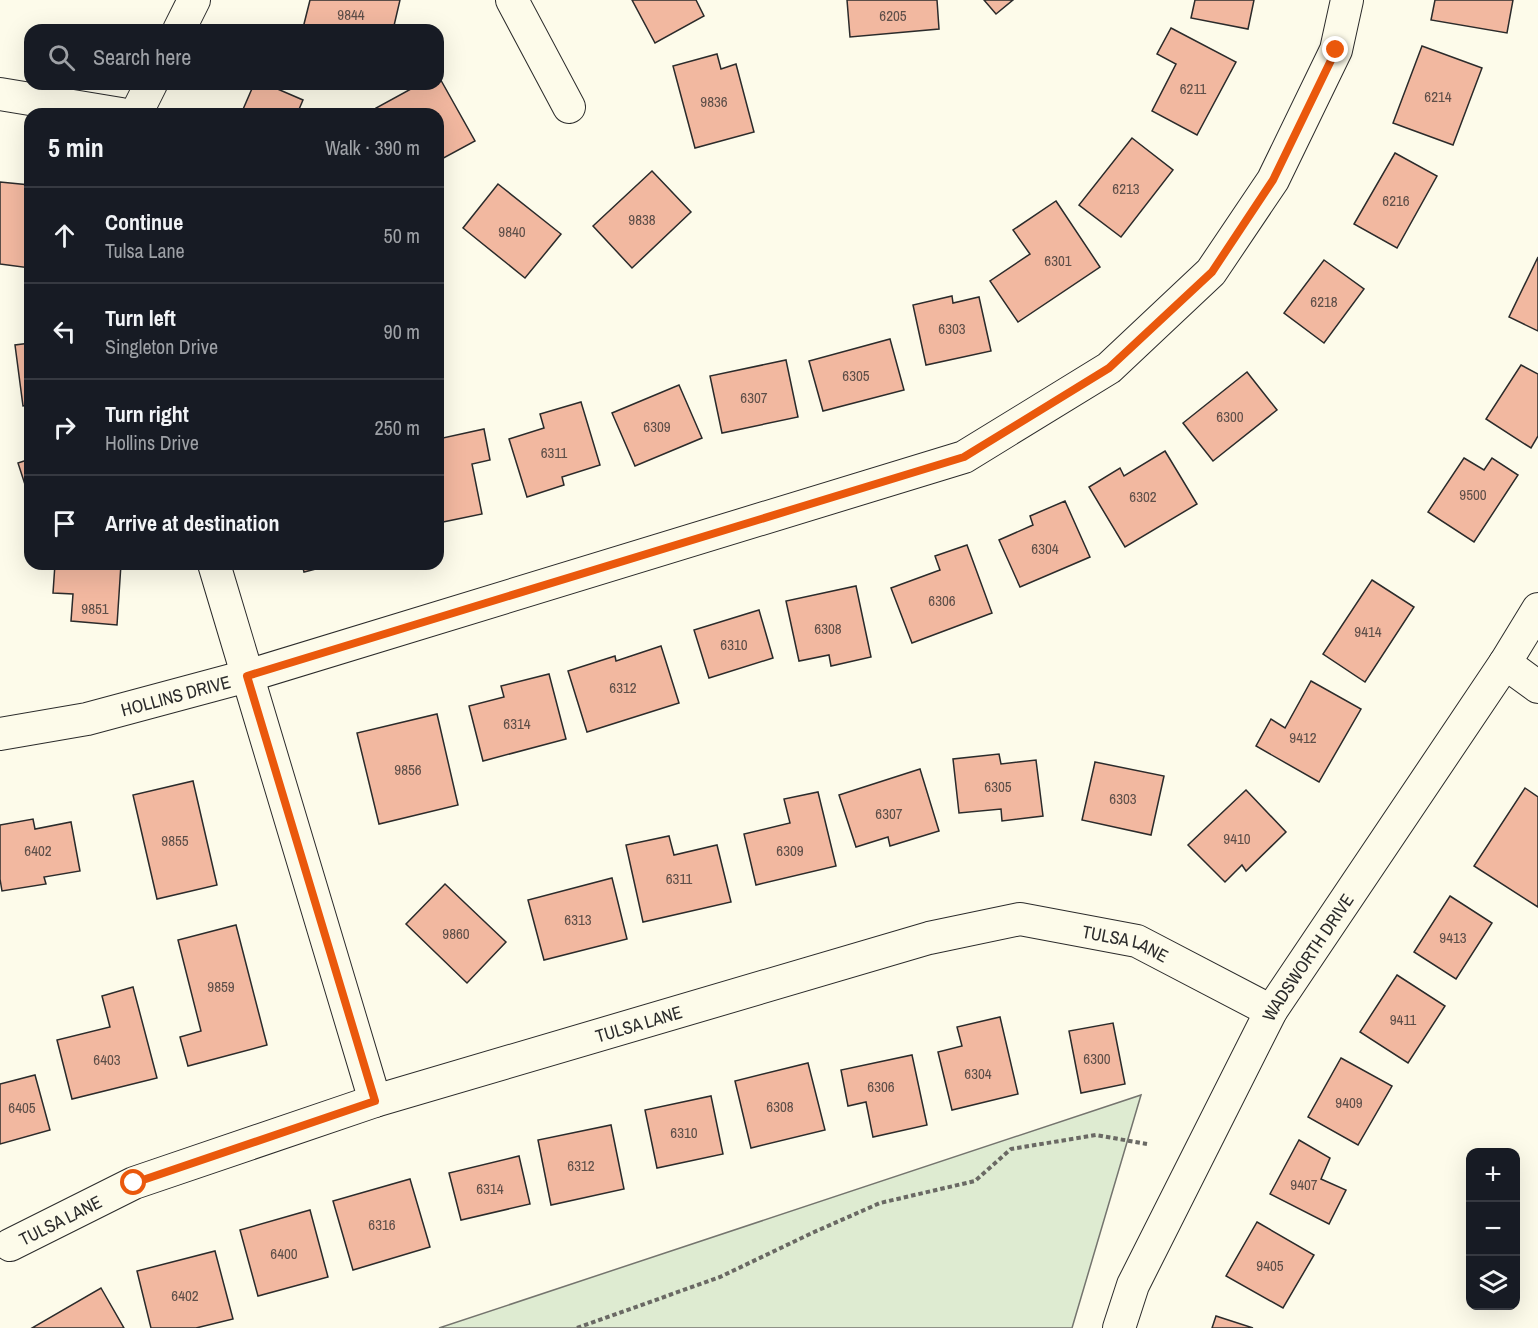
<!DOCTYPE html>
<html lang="en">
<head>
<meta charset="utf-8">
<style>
	:root { --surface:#171b24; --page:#242831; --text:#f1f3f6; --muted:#9ea1a6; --line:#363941 }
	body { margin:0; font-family:"Archivo Narrow",sans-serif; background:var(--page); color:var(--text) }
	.controls { position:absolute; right:18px; bottom:18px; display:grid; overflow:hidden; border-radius:12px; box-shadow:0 6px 24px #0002 }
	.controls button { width:54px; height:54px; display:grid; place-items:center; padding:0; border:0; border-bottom:2px solid var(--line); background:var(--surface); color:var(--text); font:30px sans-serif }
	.stop { position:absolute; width:18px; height:18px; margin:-14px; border:4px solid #ea580c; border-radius:50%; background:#fff }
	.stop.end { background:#ea580c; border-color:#fff; box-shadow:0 2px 6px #0008 }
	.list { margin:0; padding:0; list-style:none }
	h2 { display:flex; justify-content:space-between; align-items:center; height:78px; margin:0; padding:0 24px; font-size:26px }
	h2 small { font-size:20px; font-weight:400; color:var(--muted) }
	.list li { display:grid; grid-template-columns:39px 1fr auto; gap:18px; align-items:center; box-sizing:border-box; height:96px; padding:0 24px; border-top:2px solid var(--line) }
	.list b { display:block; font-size:22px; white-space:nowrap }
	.list p { margin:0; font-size:20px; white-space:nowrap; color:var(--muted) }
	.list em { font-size:20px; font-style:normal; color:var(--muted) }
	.icon { flex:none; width:33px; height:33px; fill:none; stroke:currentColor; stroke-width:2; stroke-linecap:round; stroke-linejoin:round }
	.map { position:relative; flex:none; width:1538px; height:1328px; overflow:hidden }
	.search { position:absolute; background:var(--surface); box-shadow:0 6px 24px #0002; left:24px; top:24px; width:420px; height:66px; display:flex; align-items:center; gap:15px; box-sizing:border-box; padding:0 21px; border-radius:18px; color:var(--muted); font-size:22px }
	.panel { position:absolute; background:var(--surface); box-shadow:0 6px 24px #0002; left:24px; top:108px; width:420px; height:462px; border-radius:18px }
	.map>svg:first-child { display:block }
	.green { fill:#deebd1; stroke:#74746e; stroke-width:1.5 }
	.building { fill:#f2b8a0; stroke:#2b2b2b; stroke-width:1.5 }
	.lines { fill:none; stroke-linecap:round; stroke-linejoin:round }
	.minor-casing { stroke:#2b2b2b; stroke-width:34 }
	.path { stroke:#6a6964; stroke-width:4; stroke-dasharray:4.5 3; stroke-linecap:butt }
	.minor { stroke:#fdfbea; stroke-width:32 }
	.route { stroke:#ea580c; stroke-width:8 }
	.labels { text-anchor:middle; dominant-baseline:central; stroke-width:4.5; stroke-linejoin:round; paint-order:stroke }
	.number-label { font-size:15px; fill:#5d4e48 }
	.street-label { font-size:18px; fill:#2b2b2b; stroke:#fdfbea }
</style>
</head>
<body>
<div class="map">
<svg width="1538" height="1328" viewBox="0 0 1538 1328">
	<rect width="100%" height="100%" fill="#fdfbea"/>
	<!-- green -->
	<polygon class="green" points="1141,1095 1072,1328 439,1328"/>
	<!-- building -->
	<g class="building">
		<polygon points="310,0 400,0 393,30 312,30 303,28"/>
		<polygon points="632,0 696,0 704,16 655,43"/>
		<polygon points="847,0 937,0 939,29 850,37"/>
		<polygon points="984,0 1013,0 996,14"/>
		<polygon points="1195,0 1254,0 1248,29 1191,18"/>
		<polygon points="1435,0 1513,0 1507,33 1431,20"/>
		<polygon points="1171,28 1236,62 1197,135 1152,111 1176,64 1157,54"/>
		<polygon points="1422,46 1482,68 1453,145 1393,123"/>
		<polygon points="717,54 721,69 736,64 754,132 695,148 673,66"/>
		<polygon points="438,75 475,141 438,161 438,114 379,114 376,108 420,84 438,84"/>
		<polygon points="254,84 266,84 303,100 297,114 241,114"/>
		<polygon points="1132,138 1173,170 1121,237 1079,205"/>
		<polygon points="1395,153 1437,176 1397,248 1354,224"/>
		<polygon points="652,171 691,212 632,268 593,226"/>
		<polygon points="0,182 30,185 30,268 0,264"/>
		<polygon points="498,184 561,234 525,278 463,228"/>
		<polygon points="1056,201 1100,267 1018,322 990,281 1030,254 1013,230"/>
		<polygon points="1538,257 1538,331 1509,317"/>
		<polygon points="1324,260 1364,289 1324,343 1284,313"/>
		<polygon points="952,296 953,303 979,297 991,351 926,365 913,305"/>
		<polygon points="890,339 904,390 823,411 809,361"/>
		<polygon points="30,343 30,405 23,406 15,345"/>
		<polygon points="786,360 798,417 722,433 710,376"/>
		<polygon points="1521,365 1538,374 1538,436 1531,448 1486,419"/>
		<polygon points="1247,372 1277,410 1213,461 1183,423"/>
		<polygon points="679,385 702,438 635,466 612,413"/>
		<polygon points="581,402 600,465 562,477 564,485 527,497 509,439 544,428 540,414"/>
		<polygon points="484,429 490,460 472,464 482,514 438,523 438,439"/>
		<polygon points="1165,451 1197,504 1125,547 1089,487 1120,468 1124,476"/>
		<polygon points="1464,458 1484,470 1492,458 1518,475 1474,542 1428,512"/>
		<polygon points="30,459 30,500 18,463"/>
		<polygon points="1065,501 1090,557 1020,587 999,540 1033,525 1030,516"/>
		<polygon points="967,545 992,613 912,643 891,588 940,570 935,556"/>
		<polygon points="55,564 121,564 117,625 71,621 73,594 53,593"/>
		<polygon points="302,564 335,564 304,572"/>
		<polygon points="1372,580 1414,607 1365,682 1323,654"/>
		<polygon points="856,586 871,657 831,666 829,655 799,661 786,601"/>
		<polygon points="759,610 773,658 709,678 694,630"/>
		<polygon points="661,646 679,703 587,732 568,671 615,656 616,661"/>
		<polygon points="549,674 566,739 483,761 469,706 504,697 501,686"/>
		<polygon points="1311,681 1361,709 1319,782 1256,746 1271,719 1285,728"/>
		<polygon points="437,714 458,805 379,824 357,733"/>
		<polygon points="999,754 1001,764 1036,760 1043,816 1002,821 1001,809 959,813 953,759"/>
		<polygon points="1095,762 1164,776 1151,835 1082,820"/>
		<polygon points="920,769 939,831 890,846 888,837 856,847 839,795"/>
		<polygon points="193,781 217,885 157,899 133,795"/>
		<polygon points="1525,788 1538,797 1538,907 1474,866"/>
		<polygon points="1246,790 1286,832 1246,871 1242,865 1225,882 1188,845"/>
		<polygon points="818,792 836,866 756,885 744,834 790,823 784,799"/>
		<polygon points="33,819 35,829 71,822 80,871 44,877 46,884 2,891 0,879 0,825"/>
		<polygon points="669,836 674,855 717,845 731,902 643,922 626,845"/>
		<polygon points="612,878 627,939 544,960 528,900"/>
		<polygon points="445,884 506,942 467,983 406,924"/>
		<polygon points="1450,896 1492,923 1456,979 1414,952"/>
		<polygon points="236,925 267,1045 188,1066 180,1037 201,1031 178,940"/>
		<polygon points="1397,975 1445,1006 1408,1063 1360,1032"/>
		<polygon points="133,987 157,1078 72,1099 57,1040 110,1027 102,996"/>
		<polygon points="1000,1017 1018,1094 952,1110 938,1052 962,1046 957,1027"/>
		<polygon points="1113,1023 1125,1084 1081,1093 1069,1031"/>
		<polygon points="912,1055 927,1125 873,1137 866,1102 848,1106 841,1070"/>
		<polygon points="1341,1058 1392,1086 1358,1145 1308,1117"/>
		<polygon points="808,1063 825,1130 751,1148 735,1081"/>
		<polygon points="35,1075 50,1130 0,1144 0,1084"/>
		<polygon points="711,1096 723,1154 657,1168 645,1110"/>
		<polygon points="611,1125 624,1189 551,1205 538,1140"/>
		<polygon points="1299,1140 1330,1158 1321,1179 1346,1190 1329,1224 1270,1194"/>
		<polygon points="519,1156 530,1204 461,1220 449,1173"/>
		<polygon points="410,1179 430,1247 353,1270 333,1201"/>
		<polygon points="310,1210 328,1277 258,1296 240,1230"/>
		<polygon points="1257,1222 1314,1255 1283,1308 1226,1276"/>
		<polygon points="215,1251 233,1319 196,1328 151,1328 137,1271"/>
		<polygon points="101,1288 124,1328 32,1328"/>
		<polygon points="1216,1316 1253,1328 1212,1328"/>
	</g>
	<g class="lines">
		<defs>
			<g id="minor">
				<polyline points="512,0 569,107"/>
				<polyline points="179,30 194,0"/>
				<polyline points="0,94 121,114"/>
				<polyline points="136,114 151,84"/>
				<polyline points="214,564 375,1101"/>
				<polyline points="1505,663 1538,687"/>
				<path id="s1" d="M0,734L87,719L247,676L964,457L1109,368L1211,272L1273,180L1336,50L1347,0"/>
				<path id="s2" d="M10,1245L134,1183L375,1101L929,938L1020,919L1137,941L1271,1011"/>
				<path id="s3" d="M1119,1328L1133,1285L1271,1011L1505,663L1538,609"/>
			</g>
		</defs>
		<!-- minor casing -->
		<use href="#minor" class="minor-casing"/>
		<!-- path -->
		<polyline class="path" points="577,1328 720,1277 812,1233 880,1203 975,1181 1011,1149 1096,1135 1147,1144"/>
		<!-- minor -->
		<use href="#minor" class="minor"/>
	</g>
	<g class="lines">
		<!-- route -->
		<polyline class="route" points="134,1183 375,1101 247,676 964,457 1109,368 1212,272 1273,180 1336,50"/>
	</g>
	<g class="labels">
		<!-- number labels -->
		<g class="number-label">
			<text x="351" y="14">9844</text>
			<text x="893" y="15">6205</text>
			<text x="1193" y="88">6211</text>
			<text x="1438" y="96">6214</text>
			<text x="714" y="101">9836</text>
			<text x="1126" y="188">6213</text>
			<text x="1396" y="200">6216</text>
			<text x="642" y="219">9838</text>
			<text x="512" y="231">9840</text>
			<text x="1058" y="260">6301</text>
			<text x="1324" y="301">6218</text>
			<text x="952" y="328">6303</text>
			<text x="856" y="375">6305</text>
			<text x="754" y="397">6307</text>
			<text x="1230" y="416">6300</text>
			<text x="657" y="426">6309</text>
			<text x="554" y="452">6311</text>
			<text x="1473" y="494">9500</text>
			<text x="1143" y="496">6302</text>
			<text x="1045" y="548">6304</text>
			<text x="942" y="600">6306</text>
			<text x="95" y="608">9851</text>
			<text x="828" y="628">6308</text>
			<text x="1368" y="631">9414</text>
			<text x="734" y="644">6310</text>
			<text x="623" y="687">6312</text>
			<text x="517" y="723">6314</text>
			<text x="1303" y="737">9412</text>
			<text x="408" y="769">9856</text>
			<text x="998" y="786">6305</text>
			<text x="1123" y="798">6303</text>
			<text x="889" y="813">6307</text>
			<text x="1237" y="838">9410</text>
			<text x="175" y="840">9855</text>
			<text x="38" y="850">6402</text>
			<text x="790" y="850">6309</text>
			<text x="679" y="878">6311</text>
			<text x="578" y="919">6313</text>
			<text x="456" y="933">9860</text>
			<text x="1453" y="937">9413</text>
			<text x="221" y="986">9859</text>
			<text x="1403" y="1019">9411</text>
			<text x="1097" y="1058">6300</text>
			<text x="107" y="1059">6403</text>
			<text x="978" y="1073">6304</text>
			<text x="881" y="1086">6306</text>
			<text x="1349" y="1102">9409</text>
			<text x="780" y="1106">6308</text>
			<text x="22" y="1107">6405</text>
			<text x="684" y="1132">6310</text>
			<text x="581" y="1165">6312</text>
			<text x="1304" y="1184">9407</text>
			<text x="490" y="1188">6314</text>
			<text x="382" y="1224">6316</text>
			<text x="284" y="1253">6400</text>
			<text x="1270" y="1265">9405</text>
			<text x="185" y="1295">6402</text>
		</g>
		<!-- street labels -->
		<g class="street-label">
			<text stroke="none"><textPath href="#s1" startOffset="180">HOLLINS DRIVE</textPath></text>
			<text stroke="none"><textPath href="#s2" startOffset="1172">TULSA LANE</textPath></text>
			<text stroke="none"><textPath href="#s3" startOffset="417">WADSWORTH DRIVE</textPath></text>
			<text stroke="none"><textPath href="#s2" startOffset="668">TULSA LANE</textPath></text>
			<text stroke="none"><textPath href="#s2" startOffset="56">TULSA LANE</textPath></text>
		</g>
	</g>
</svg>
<div class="controls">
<button>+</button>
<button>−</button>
<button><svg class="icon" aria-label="layers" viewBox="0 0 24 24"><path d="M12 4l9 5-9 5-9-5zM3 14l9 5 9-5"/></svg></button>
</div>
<div class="stop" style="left:134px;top:1183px"></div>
<div class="stop end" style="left:1336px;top:50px"></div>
<div class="search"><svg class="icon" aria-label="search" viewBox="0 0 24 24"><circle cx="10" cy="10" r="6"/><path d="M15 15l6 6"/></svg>Search here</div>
<section class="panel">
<h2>5 min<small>Walk · 390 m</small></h2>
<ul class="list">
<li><svg class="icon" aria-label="ahead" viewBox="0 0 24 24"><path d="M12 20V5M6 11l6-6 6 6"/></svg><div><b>Continue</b><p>Tulsa Lane</p></div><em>50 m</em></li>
<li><svg class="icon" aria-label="left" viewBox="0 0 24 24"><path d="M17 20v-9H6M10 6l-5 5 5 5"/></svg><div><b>Turn left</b><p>Singleton Drive</p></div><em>90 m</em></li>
<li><svg class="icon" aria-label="right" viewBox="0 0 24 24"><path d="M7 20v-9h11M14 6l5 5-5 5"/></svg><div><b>Turn right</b><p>Hollins Drive</p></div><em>250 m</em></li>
<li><svg class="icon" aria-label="arrive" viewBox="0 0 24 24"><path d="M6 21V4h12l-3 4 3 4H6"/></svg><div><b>Arrive at destination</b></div></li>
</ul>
</section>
</div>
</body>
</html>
